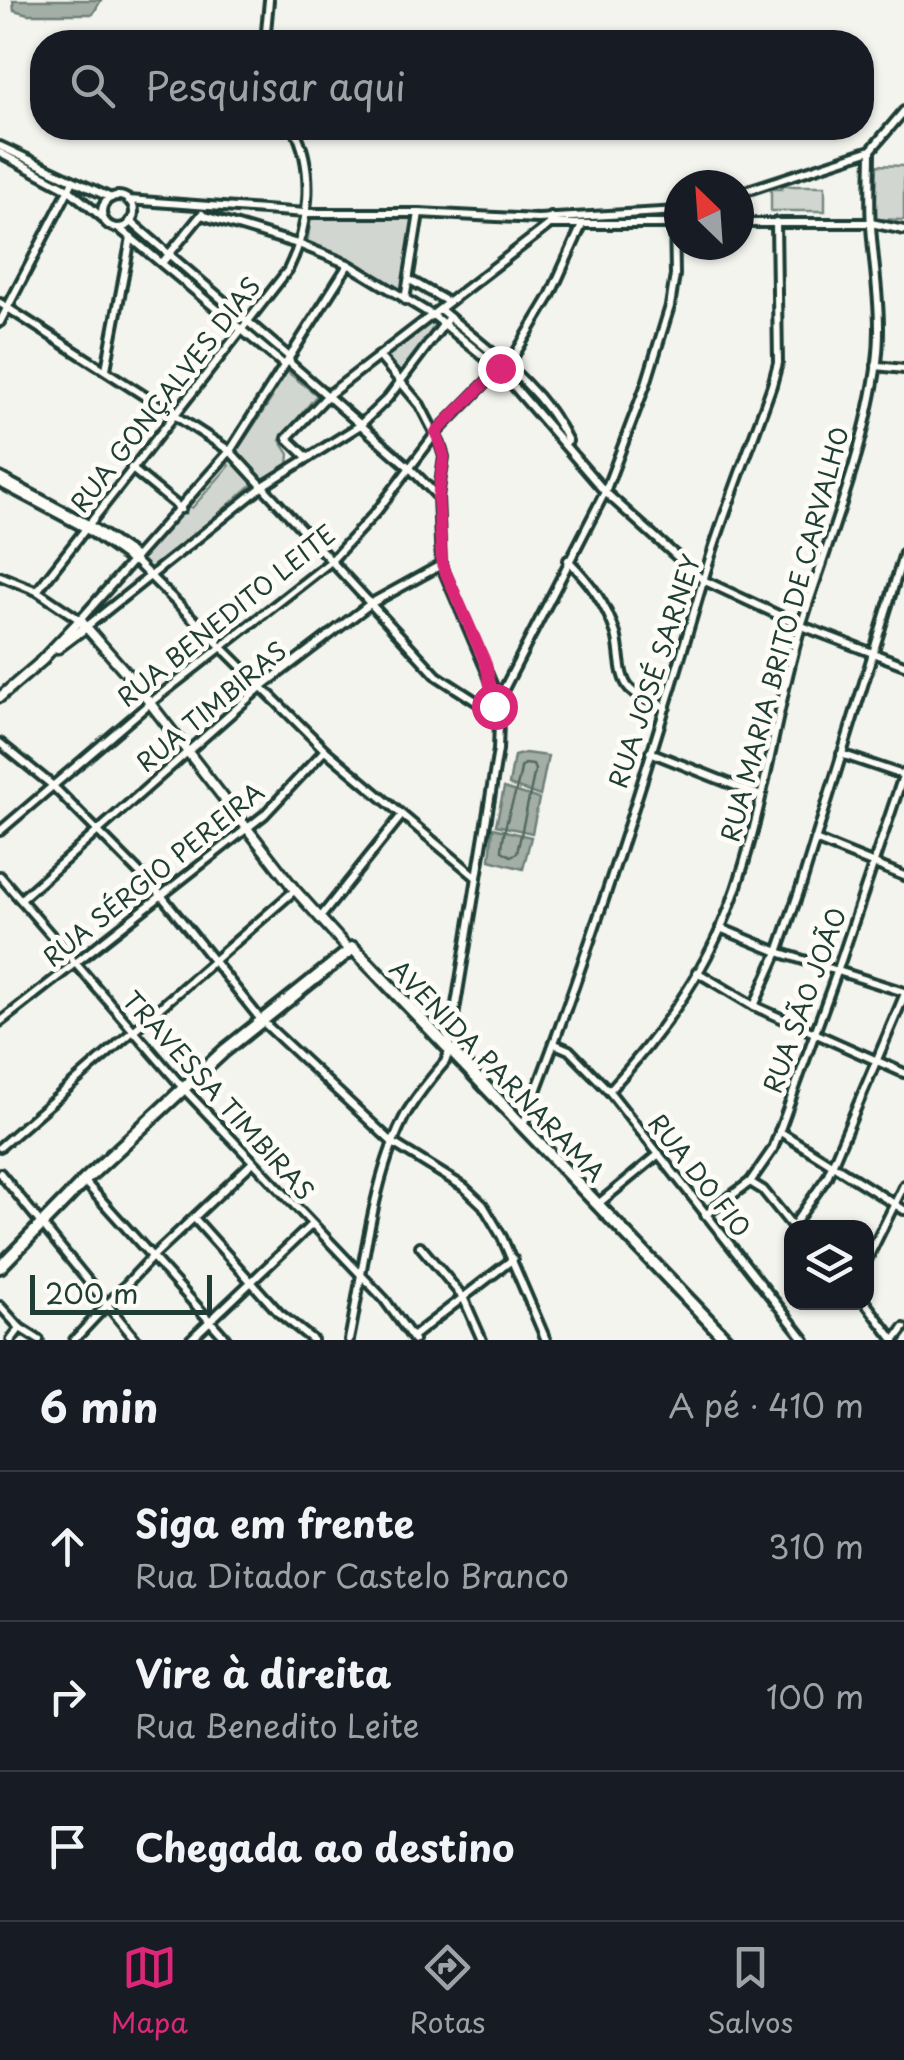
<!DOCTYPE html>
<html lang="pt">
<head>
<meta charset="utf-8">
<style>
	:root { --surface:#171b24; --page:#20242c; --text:#f1f3f6; --muted:#9ea1a6; --line:#363941; --accent:#db2777 }
	body { margin:0; font-family:"Playpen Sans",sans-serif; background:var(--page); color:var(--text) }
	.controls { position:absolute; right:30px; bottom:30px; display:grid; overflow:hidden; border-radius:20px; box-shadow:0 2px 8px #0004 }
	.controls button { width:90px; height:90px; display:grid; place-items:center; padding:0; border:0; border-bottom:2px solid var(--line); background:var(--surface); color:var(--text); font:50px sans-serif }
	.compass { position:absolute; left:664px; top:170px; width:90px; height:90px; border-radius:50%; background:var(--surface); box-shadow:0 2px 8px #0004; rotate:335deg }
	.scale { position:absolute; left:30px; bottom:25px; width:182px; box-sizing:border-box; padding-left:10px; border:5px solid #1f3d34; border-top:0; font-size:28px; line-height:35px; white-space:nowrap; color:#1f3d34; -webkit-text-stroke:8px #fdfcf7; paint-order:stroke }
	.stop { position:absolute; width:30px; height:30px; margin:-22px; border:8px solid #db2777; border-radius:50%; background:#fff }
	.stop.end { background:#db2777; border-color:#fff; box-shadow:0 2px 10px #0008 }
	.list { margin:0; padding:0; list-style:none }
	h2 { display:flex; justify-content:space-between; align-items:center; height:130px; margin:0; padding:0 40px; font-size:42px }
	h2 small { font-size:32px; font-weight:400; color:var(--muted) }
	.list li { display:grid; grid-template-columns:65px 1fr auto; gap:30px; align-items:center; box-sizing:border-box; height:150px; padding:0 40px; border-top:2px solid var(--line) }
	.list b { display:block; font-size:38px; white-space:nowrap }
	.list p { margin:0; font-size:32px; white-space:nowrap; color:var(--muted) }
	.list em { font-size:32px; font-style:normal; color:var(--muted) }
	.icon { flex:none; width:55px; height:55px; fill:none; stroke:currentColor; stroke-width:2; stroke-linecap:round; stroke-linejoin:round }
	.map { position:relative; flex:none; width:904px; height:1340px; overflow:hidden }
	.search { position:absolute; background:var(--surface); box-shadow:0 2px 8px #0004; left:30px; right:30px; top:30px; height:110px; display:flex; align-items:center; gap:25px; box-sizing:border-box; padding:0 35px; border-radius:40px; color:var(--muted); font-size:38px }
	.sheet { height:580px; background:var(--surface) }
	nav { display:flex; justify-content:space-around; align-items:center; box-sizing:border-box; height:140px; border-top:2px solid var(--line); background:var(--surface); font-size:28px; color:var(--muted) }
	nav a { display:grid; justify-items:center; gap:5px }
	nav .on { color:var(--accent) }
	.map>svg:first-child { display:block }
	.green { fill:#d1d6d1; stroke:#788a82; stroke-width:2.5 }
	.water { fill:#a3aea7; stroke:#6e8179; stroke-width:2.5 }
	.lines { fill:none; stroke-linecap:round; stroke-linejoin:round }
	.shore { stroke:#546a62; stroke-width:2.5 }
	.minor-casing { stroke:#1f3d34; stroke-width:14 }
	.tertiary-casing { stroke:#1f3d34; stroke-width:15 }
	.primary-casing { stroke:#1f3d34; stroke-width:18 }
	.minor { stroke:#fdfcf7; stroke-width:6 }
	.tertiary { stroke:#fdfcf7; stroke-width:8 }
	.primary { stroke:#fdfcf7; stroke-width:10 }
	.route { stroke:#db2777; stroke-width:12 }
	.labels { text-anchor:middle; dominant-baseline:central; stroke-width:10; stroke-linejoin:round; paint-order:stroke }
	.street-label { font-size:25px; fill:#1f3d34; stroke:#fdfcf7 }
</style>
</head>
<body>
<div class="map">
<svg width="904" height="1340" viewBox="0 0 904 1340">
	<rect width="100%" height="100%" fill="#f4f4ef"/>
	<filter id="ink" filterUnits="userSpaceOnUse"><feTurbulence type="fractalNoise" baseFrequency=".01" numOctaves="2"/><feDisplacementMap in="SourceGraphic" scale="20" xChannelSelector="R" yChannelSelector="G"/><feConvolveMatrix kernelMatrix="1 2 1 2 8 2 1 2 1" color-interpolation-filters="sRGB"/></filter>
	<g filter="url(#ink)">
		<!-- green -->
		<g class="green">
			<polygon points="875,165 904,166 904,220 875,219"/>
			<polygon points="783,186 825,186 825,211 771,211 771,189 782,189"/>
			<polygon points="315,216 414,217 404,291 397,291 347,259 307,244 311,217"/>
			<polygon points="430,322 436,328 399,375 383,359"/>
			<polygon points="285,370 317,395 280,440 289,454 288,465 263,481 233,450 236,443 240,446 272,398 268,394"/>
			<polygon points="230,457 254,483 152,571 141,559 187,505 192,508 229,466 225,461"/>
		</g>
		<!-- water -->
		<g class="water">
			<polygon points="13,0 101,0 93,14 28,14 14,10"/>
			<polygon points="525,753 548,756 540,796 509,785 514,756"/>
			<polygon points="504,788 539,799 532,833 496,825"/>
			<polygon points="493,828 531,837 523,869 490,860"/>
		</g>
		<g class="lines">
			<!-- shore -->
			<path class="shore" d="M525,764L533,765L535,770L517,853L511,856L502,851C503,821 517,797 521,768Z"/>
			<defs>
				<g id="minor">
					<polyline points="265,42 269,0"/>
					<polyline points="0,146 111,198"/>
					<polyline points="0,153 68,189 103,218"/>
					<polyline points="739,193 871,150 904,111"/>
					<circle cx="118" cy="212" r="16"/>
					<polyline points="128,200 306,213 419,213 538,219 679,211"/>
					<polyline points="201,215 301,245 348,264 434,316 499,369 605,492 703,580 802,626 904,665"/>
					<polyline points="130,221 288,356 291,364 410,468 438,497"/>
					<polyline points="739,223 871,223 904,230"/>
					<polyline points="550,224 679,224"/>
					<polyline points="119,228 283,364"/>
					<polyline points="162,263 202,214"/>
					<polyline points="410,280 448,302"/>
					<polyline points="405,300 419,213"/>
					<polyline points="0,303 230,451 437,676 485,707 494,706"/>
					<path d="M441,310C487,350 540,384 568,441"/>
					<polyline points="0,322 72,183"/>
					<polyline points="379,356 420,405 440,444 444,457 438,497 441,565 492,684 499,722 498,750 449,1047"/>
					<polyline points="508,366 550,296 582,225"/>
					<polyline points="876,366 904,369"/>
					<polyline points="106,369 131,238"/>
					<polyline points="308,458 287,438 327,396 536,235 550,224 551,217"/>
					<polyline points="131,468 181,509"/>
					<polyline points="0,477 88,524 136,557"/>
					<polyline points="0,483 85,528 133,562"/>
					<polyline points="134,560 325,750 476,877"/>
					<path d="M568,560C590,582 606,604 616,634C621,650 618,677 630,689C639,698 654,702 666,707"/>
					<polyline points="0,576 37,591 80,620 230,451 348,265"/>
					<path d="M37,591L288,270C309,228 316,171 294,128"/>
					<polyline points="86,627 263,486 359,426 388,398 449,317"/>
					<polyline points="496,698 504,689 605,492 646,384 670,306 675,275 674,213"/>
					<polyline points="0,743 52,785 161,895 261,1020 393,1143 464,1187 483,1205 502,1237 546,1340"/>
					<polyline points="650,752 761,796"/>
					<polyline points="841,754 903,775"/>
					<polyline points="0,831 150,703 330,562 377,511 436,433 499,369"/>
					<polyline points="815,840 904,876"/>
					<polyline points="0,876 184,1089 384,1299 414,1340"/>
					<polyline points="21,899 261,687 370,604 441,565"/>
					<polyline points="323,914 402,815"/>
					<polyline points="720,928 778,952 904,992"/>
					<polyline points="697,972 754,1006 904,1073"/>
					<polyline points="754,1006 778,952 802,883 904,553"/>
					<polyline points="0,1022 264,815 325,750"/>
					<polyline points="555,1044 569,1050 609,1091 805,1340"/>
					<path d="M609,1091C653,1043 693,990 720,930C763,833 771,724 802,623C828,541 866,447 877,362C883,317 874,271 871,226C869,201 871,175 871,150"/>
					<path d="M523,1125C592,947 650,762 704,578C723,513 750,449 772,385L778,363L776,222"/>
					<polyline points="779,1131 904,1210"/>
					<polyline points="0,1147 295,890"/>
					<polyline points="0,1173 136,1340"/>
					<polyline points="84,1181 227,1340"/>
					<polyline points="750,1182 763,1190 793,1227"/>
					<polyline points="598,1204 659,1154"/>
					<polyline points="705,1215 750,1182 773,1149 837,972 904,773"/>
					<polyline points="195,1219 279,1313 313,1340"/>
					<polyline points="793,1226 827,1177 904,996"/>
					<polyline points="420,1246 463,1297 482,1340"/>
					<polyline points="866,1262 904,1185"/>
					<polyline points="865,1302 894,1340"/>
					<polyline points="0,1306 20,1328 39,1340"/>
					<polyline points="412,1337 513,1259"/>
					<polyline points="11,1340 20,1328"/>
					<polyline points="74,1340 153,1256 253,1162"/>
					<polyline points="190,1340 311,1225"/>
					<path d="M349,1340C364,1269 372,1176 407,1112C418,1094 431,1078 445,1062L448,1054"/>
					<polyline points="895,1340 904,1328"/>
				</g>
				<g id="tertiary">
					<polyline points="58,648 86,627"/>
					<polyline points="40,662 80,620 129,676 295,890 349,950"/>
					<polyline points="0,697 43,660"/>
				</g>
				<polyline id="primary" points="0,1267 84,1181 224,1051 353,948 727,1340"/>
			</defs>
			<!-- minor casing -->
			<use href="#minor" class="minor-casing"/>
			<!-- tertiary casing -->
			<use href="#tertiary" class="tertiary-casing"/>
			<!-- primary casing -->
			<use href="#primary" class="primary-casing"/>
			<!-- minor -->
			<use href="#minor" class="minor"/>
			<!-- tertiary -->
			<use href="#tertiary" class="tertiary"/>
			<!-- primary -->
			<use href="#primary" class="primary"/>
		</g>
	</g>
	<g class="lines" filter="url(#ink)">
		<!-- route -->
		<polyline class="route" points="494,706 486,664 442,564 438,497 444,457 436,432 500,368"/>
	</g>
	<g class="labels">
		<!-- street labels -->
		<g class="street-label">
			<text transform="translate(165 394) rotate(-52)">RUA GONÇALVES DIAS</text>
			<text transform="translate(226 615) rotate(-39)">RUA BENEDITO LEITE</text>
			<text transform="translate(784 634) rotate(-75)">RUA MARIA BRITO DE CARVALHO</text>
			<text transform="translate(654 671) rotate(-72)">RUA JOSÉ SARNEY</text>
			<text transform="translate(211 706) rotate(-40)">RUA TIMBIRAS</text>
			<text transform="translate(153 874) rotate(-39)">RUA SÉRGIO PEREIRA</text>
			<text transform="translate(804 1000) rotate(-70)">RUA SÃO JOÃO</text>
			<text transform="translate(498 1070) rotate(46)">AVENIDA PARNARAMA</text>
			<text transform="translate(219 1095) rotate(48)">TRAVESSA TIMBIRAS</text>
			<text transform="translate(700 1175) rotate(52)">RUA DO FIO</text>
		</g>
	</g>
</svg>
<div class="controls">
<button><svg class="icon" aria-label="layers" viewBox="0 0 24 24"><path d="M12 4l9 5-9 5-9-5zM3 14l9 5 9-5"/></svg></button>
</div>
<svg class="compass" viewBox="-18 -18 36 36"><path d="M0-13l5 13h-10z" fill="#e53935"/><path d="M0 13l5-13h-10z" fill="#9ea1a6"/></svg>
<div class="scale">200 m</div>
<div class="stop" style="left:494px;top:706px"></div>
<div class="stop end" style="left:500px;top:368px"></div>
<div class="search"><svg class="icon" aria-label="search" viewBox="0 0 24 24"><circle cx="10" cy="10" r="6"/><path d="M15 15l6 6"/></svg>Pesquisar aqui</div>
</div>
<section class="sheet">
<h2>6 min<small>A pé · 410 m</small></h2>
<ul class="list">
<li><svg class="icon" aria-label="ahead" viewBox="0 0 24 24"><path d="M12 20V5M6 11l6-6 6 6"/></svg><div><b>Siga em frente</b><p>Rua Ditador Castelo Branco</p></div><em>310 m</em></li>
<li><svg class="icon" aria-label="right" viewBox="0 0 24 24"><path d="M7 20v-9h11M14 6l5 5-5 5"/></svg><div><b>Vire à direita</b><p>Rua Benedito Leite</p></div><em>100 m</em></li>
<li><svg class="icon" aria-label="arrive" viewBox="0 0 24 24"><path d="M6 21V4h12l-3 4 3 4H6"/></svg><div><b>Chegada ao destino</b></div></li>
</ul>
</section>
<nav>
<a class="on"><svg class="icon" aria-label="map" viewBox="0 0 24 24"><path d="M3 6l6-2 6 2 6-2v14l-6 2-6-2-6 2zM9 4v14M15 6v14"/></svg>Mapa</a>
<a><svg class="icon" aria-label="directions" viewBox="0 0 24 24"><path d="M12 3l9 9-9 9-9-9zM9 14v-3h6M13 9l2 2-2 2"/></svg>Rotas</a>
<a><svg class="icon" aria-label="saved" viewBox="0 0 24 24"><path d="M7 4h10v16l-5-4-5 4z"/></svg>Salvos</a>
</nav>
</body>
</html>
